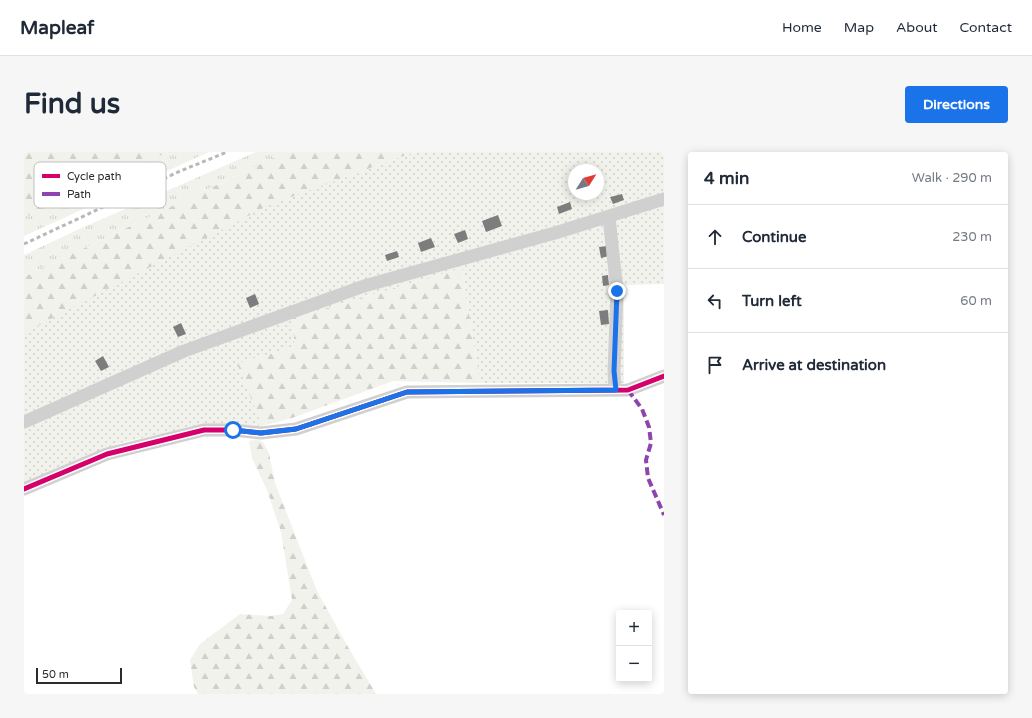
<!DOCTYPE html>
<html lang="en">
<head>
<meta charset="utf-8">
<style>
	:root { --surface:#fff; --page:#f6f6f7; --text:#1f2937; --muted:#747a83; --line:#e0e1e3; --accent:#1a73e8 }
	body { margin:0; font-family:"Varela Round",sans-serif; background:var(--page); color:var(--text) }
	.controls { position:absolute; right:12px; bottom:12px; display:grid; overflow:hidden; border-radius:4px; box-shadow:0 2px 10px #0003 }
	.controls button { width:36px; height:36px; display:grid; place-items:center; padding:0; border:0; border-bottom:1px solid var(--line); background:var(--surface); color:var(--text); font:20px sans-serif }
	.compass { position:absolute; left:544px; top:12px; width:36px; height:36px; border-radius:50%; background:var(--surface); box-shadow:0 2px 10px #0003; rotate:53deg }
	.scale { position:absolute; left:12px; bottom:10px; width:86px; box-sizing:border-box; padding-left:4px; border:2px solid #2b2b2b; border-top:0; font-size:11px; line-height:14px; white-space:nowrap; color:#2b2b2b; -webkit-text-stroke:3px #fff; paint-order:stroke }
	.stop { position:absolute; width:12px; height:12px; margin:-9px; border:3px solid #1a73e8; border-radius:50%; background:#fff }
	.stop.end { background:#1a73e8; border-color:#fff; box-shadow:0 1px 4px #0008 }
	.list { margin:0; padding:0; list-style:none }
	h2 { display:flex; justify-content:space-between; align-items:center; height:52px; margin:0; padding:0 16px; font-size:17px }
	h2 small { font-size:13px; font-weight:400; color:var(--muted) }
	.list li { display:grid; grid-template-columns:26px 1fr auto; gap:12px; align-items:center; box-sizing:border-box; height:64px; padding:0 16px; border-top:1px solid var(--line) }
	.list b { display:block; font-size:15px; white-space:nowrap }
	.list em { font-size:13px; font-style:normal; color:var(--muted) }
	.icon { flex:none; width:22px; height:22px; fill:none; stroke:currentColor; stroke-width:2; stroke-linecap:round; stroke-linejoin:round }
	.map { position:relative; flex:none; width:640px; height:542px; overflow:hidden; border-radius:4px }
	header { display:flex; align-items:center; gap:24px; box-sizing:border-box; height:56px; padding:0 20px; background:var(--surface); border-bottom:1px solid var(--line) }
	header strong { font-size:19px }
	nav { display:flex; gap:22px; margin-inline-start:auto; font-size:14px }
	.intro { display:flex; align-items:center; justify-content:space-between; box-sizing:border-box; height:96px; padding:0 24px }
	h1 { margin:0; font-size:28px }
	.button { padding:10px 18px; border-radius:4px; background:var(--accent); color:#fff; font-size:14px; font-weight:700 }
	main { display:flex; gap:24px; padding:0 24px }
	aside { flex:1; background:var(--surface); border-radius:4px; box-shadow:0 2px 10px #0003 }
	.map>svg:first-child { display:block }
	.grass { fill:url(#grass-tufts) }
	.forest { fill:url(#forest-firs) }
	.garden { fill:url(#garden-dots); fill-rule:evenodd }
	.building { fill:#7d7d7d }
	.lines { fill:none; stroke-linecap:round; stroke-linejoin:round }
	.minor { stroke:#d0d0d0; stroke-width:13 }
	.rail { stroke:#b8b8b8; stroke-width:3; stroke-dasharray:4 3; stroke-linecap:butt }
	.quiet { stroke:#8e44ad; stroke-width:4; stroke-dasharray:8 4; stroke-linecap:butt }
	.cycleway-casing { stroke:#fff; stroke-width:8 }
	.cycleway { stroke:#d6006c; stroke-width:5 }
	.route { stroke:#1a73e8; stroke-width:5 }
	.key { fill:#fff; stroke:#bfbfbf; stroke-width:1 }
	.key-label { font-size:11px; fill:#2b2b2b }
</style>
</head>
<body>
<header>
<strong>Mapleaf</strong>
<nav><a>Home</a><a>Map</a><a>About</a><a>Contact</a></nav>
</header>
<div class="intro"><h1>Find us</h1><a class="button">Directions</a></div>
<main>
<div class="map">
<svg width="640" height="542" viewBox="0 0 640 542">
	<defs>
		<pattern id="grass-tufts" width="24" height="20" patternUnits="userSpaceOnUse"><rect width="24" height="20" fill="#f1f2eb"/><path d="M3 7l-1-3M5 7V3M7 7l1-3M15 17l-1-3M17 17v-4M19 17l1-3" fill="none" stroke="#cfd0ca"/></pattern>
		<pattern id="forest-firs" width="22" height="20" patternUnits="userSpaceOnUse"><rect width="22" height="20" fill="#f1f2eb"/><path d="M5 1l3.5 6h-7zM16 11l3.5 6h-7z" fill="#cfd0ca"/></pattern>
		<pattern id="garden-dots" width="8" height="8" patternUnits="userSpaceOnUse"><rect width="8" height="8" fill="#f1f2eb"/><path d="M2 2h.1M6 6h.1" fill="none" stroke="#cfd0ca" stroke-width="1.8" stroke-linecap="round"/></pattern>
	</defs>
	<rect width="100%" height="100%" fill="#fff"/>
	<!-- grass -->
	<g class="grass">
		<polygon points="144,0 185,0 0,84 0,65"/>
		<polygon points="232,0 262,0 0,125 0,103 53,78"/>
	</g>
	<!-- forest -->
	<g class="forest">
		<polygon points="0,0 144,0 0,65"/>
		<polygon points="262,0 391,0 319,26 0,237 0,125"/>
		<polygon points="438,116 456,231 369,229 268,266 238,274 212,211 270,195 269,166"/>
		<polygon points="232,287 239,290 245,301 251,331 293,439 324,495 352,542 174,542 170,535 166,508 176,492 216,462 247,464 259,462 268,448 257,380 243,338 228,306 225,289"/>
	</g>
	<!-- garden -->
	<path class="garden" d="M391,0H640V132L600,133V231H456L438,116L269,166L270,195L213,211L238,274L182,272L96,291L0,333V181L245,53ZM550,18H574V42H550Z"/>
	<!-- building -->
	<g class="building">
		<polygon points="598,42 600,48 589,52 586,45"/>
		<polygon points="546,50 548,57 535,62 533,55"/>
		<polygon points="474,63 478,74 462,80 458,69"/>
		<polygon points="441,78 444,87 434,91 430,82"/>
		<polygon points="407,86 411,95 397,100 394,91"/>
		<polygon points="583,94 585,104 577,106 575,95"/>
		<polygon points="373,99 375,105 363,109 361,103"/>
		<polygon points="584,123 585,133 579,134 578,124"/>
		<polygon points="231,142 235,152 226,156 222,146"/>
		<polygon points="584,158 585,172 577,173 575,159"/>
		<polygon points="157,171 162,182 154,185 149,175"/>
		<polygon points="79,204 85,215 77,219 71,209"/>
	</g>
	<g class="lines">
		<!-- minor -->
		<g class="minor">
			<polyline points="585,65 593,139 590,219 591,238"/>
			<polyline points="0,270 160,199 340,134 531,81 640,47"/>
			<polyline points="0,337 83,302 180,278 209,278 237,281 272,277 383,240 604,238 640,224"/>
		</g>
		<!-- rail -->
		<polyline class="rail" points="0,92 154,20 203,0"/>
		<!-- quiet -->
		<polyline class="quiet" points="604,238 618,257 625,275 627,291 622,308 624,326 640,363"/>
		<defs>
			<polyline id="cycleway" points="0,337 83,302 180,278 209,278 237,281 272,277 383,240 604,238 640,224"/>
		</defs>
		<!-- cycleway casing -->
		<use href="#cycleway" class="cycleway-casing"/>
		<!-- cycleway -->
		<use href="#cycleway" class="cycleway"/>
	</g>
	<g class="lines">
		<!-- route -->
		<polyline class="route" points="209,278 237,281 272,277 383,240 592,238 590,219 593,139"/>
	</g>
	<!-- legend -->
	<rect x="10" y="10" width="132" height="46" rx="6" class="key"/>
	<rect x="18" y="22" width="18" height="4" fill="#d6006c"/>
	<rect x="18" y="40" width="18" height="4" fill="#8e44ad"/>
	<g class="key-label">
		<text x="43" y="28">Cycle path</text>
		<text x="43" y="46">Path</text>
	</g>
</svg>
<div class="controls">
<button>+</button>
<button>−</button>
</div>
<svg class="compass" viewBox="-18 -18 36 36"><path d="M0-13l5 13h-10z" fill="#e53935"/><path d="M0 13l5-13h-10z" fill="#747a83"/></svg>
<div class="scale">50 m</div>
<div class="stop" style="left:209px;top:278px"></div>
<div class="stop end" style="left:593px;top:139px"></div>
</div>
<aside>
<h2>4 min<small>Walk · 290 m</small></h2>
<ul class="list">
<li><svg class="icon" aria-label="ahead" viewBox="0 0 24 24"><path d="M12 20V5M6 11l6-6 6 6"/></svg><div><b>Continue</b></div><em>230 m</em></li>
<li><svg class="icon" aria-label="left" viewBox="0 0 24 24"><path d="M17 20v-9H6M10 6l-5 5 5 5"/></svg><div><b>Turn left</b></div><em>60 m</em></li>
<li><svg class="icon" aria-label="arrive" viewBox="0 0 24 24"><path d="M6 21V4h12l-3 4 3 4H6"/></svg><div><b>Arrive at destination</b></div></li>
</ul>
</aside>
</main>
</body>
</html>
